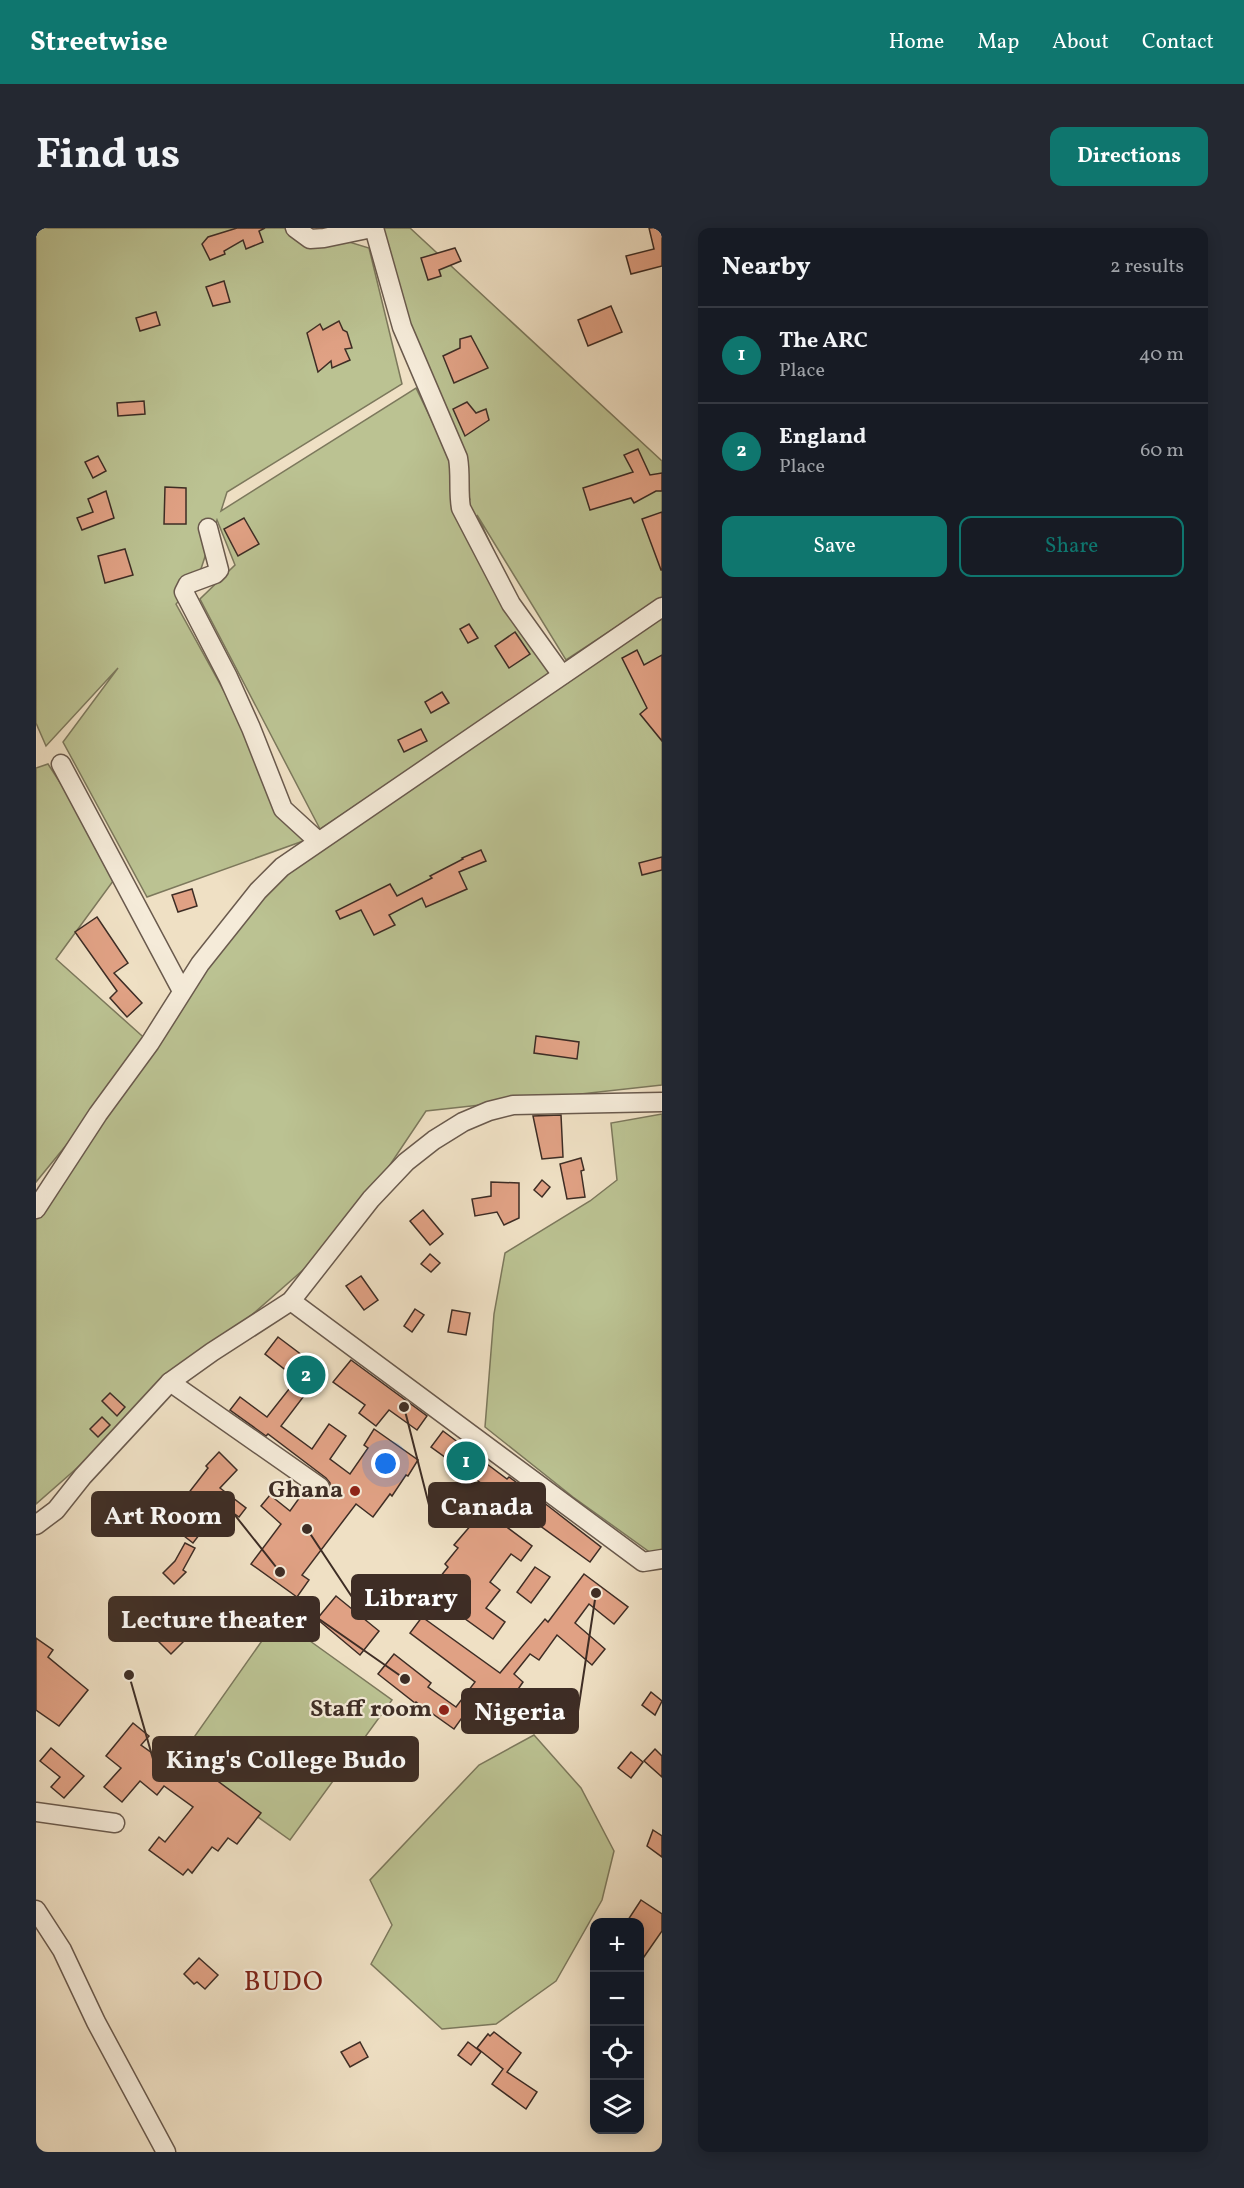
<!DOCTYPE html>
<html lang="en">
<head>
<meta charset="utf-8">
<style>
	:root { --surface:#171b24; --page:#242831; --text:#f1f3f6; --muted:#9ea1a6; --line:#363941; --accent:#0f766e }
	body { margin:0; font-family:Vollkorn,serif; background:var(--page); color:var(--text) }
	.controls { position:absolute; right:18px; bottom:18px; display:grid; overflow:hidden; border-radius:12px; box-shadow:0 3px 15px #0003 }
	.controls button { width:54px; height:54px; display:grid; place-items:center; padding:0; border:0; border-bottom:2px solid var(--line); background:var(--surface); color:var(--text); font:30px sans-serif }
	.you { position:absolute; left:350px; top:1236px; width:21px; height:21px; margin:-15px; border:4px solid #fff; border-radius:50%; background:#1a73e8; box-shadow:0 0 0 9px #1a73e833 }
	.badge { display:grid; place-items:center; width:39px; height:39px; border-radius:50%; background:var(--accent); color:#fff; font-size:20px; font-weight:700 }
	.pin { position:absolute; translate:-50% -50%; border:3px solid #fff; box-shadow:0 2px 6px #0006 }
	.list { margin:0; padding:0; list-style:none }
	h2 { display:flex; justify-content:space-between; align-items:center; height:78px; margin:0; padding:0 24px; font-size:26px }
	h2 small { font-size:20px; font-weight:400; color:var(--muted) }
	.list li { display:grid; grid-template-columns:39px 1fr auto; gap:18px; align-items:center; box-sizing:border-box; height:96px; padding:0 24px; border-top:2px solid var(--line) }
	.list b { display:block; font-size:22px; white-space:nowrap }
	.list p { margin:0; font-size:20px; white-space:nowrap; color:var(--muted) }
	.list em { font-size:20px; font-style:normal; color:var(--muted) }
	.actions { display:flex; gap:12px; padding:18px 24px }
	.actions a { flex:1; padding:14px 0; border:2px solid var(--accent); border-radius:12px; text-align:center; font-size:21px; color:var(--accent) }
	.actions .main { background:var(--accent); color:#fff }
	.icon { flex:none; width:33px; height:33px; fill:none; stroke:currentColor; stroke-width:2; stroke-linecap:round; stroke-linejoin:round }
	.map { position:relative; flex:none; width:626px; height:1924px; overflow:hidden; border-radius:12px }
	header { display:flex; align-items:center; gap:36px; box-sizing:border-box; height:84px; padding:0 30px; background:var(--accent); color:#fff }
	header strong { font-size:28px }
	nav { display:flex; gap:33px; margin-inline-start:auto; font-size:21px }
	.intro { display:flex; align-items:center; justify-content:space-between; box-sizing:border-box; height:144px; padding:0 36px }
	h1 { margin:0; font-size:42px }
	.button { padding:15px 27px; border-radius:12px; background:var(--accent); color:#fff; font-size:21px; font-weight:700 }
	main { display:flex; gap:36px; padding:0 36px }
	aside { flex:1; background:var(--surface); border-radius:12px; box-shadow:0 3px 15px #0003 }
	.map>svg:first-child { display:block }
	.green { fill:#bbc292; stroke:#7c785c; stroke-width:1.5 }
	.building { fill:#e0a184; stroke:#3e2d25; stroke-width:1.5 }
	.lines { fill:none; stroke-linecap:round; stroke-linejoin:round }
	.minor-casing { stroke:#6a5a4d; stroke-width:21 }
	.minor { stroke:#f5ebd9; stroke-width:18 }
	.poi-dot { fill:#8f2418; stroke:#f5ebd9; stroke-width:2 }
	.labels { text-anchor:middle; dominant-baseline:central; stroke-width:4.5; stroke-linejoin:round; paint-order:stroke }
	.poi-label { font-size:24px; font-weight:bold; fill:#3e2d25; stroke:#f5ebd9; text-anchor:end }
	.quarter-label { font-size:27px; letter-spacing:1.5px; fill:#7a1f14; stroke:#f5ebd9 }
	.leader { fill:none; stroke:#3e2d25; stroke-width:2 }
	.callout-dot { fill:#3e2d25; stroke:#f5ebd9; stroke-width:2 }
	.callout { fill:#3e2d25; stroke:#3e2d25; stroke-width:2 }
	.callout-label { font-size:26px; text-anchor:middle; font-weight:bold; fill:#fff }
</style>
</head>
<body>
<header>
<strong>Streetwise</strong>
<nav><a>Home</a><a>Map</a><a>About</a><a>Contact</a></nav>
</header>
<div class="intro"><h1>Find us</h1><a class="button">Directions</a></div>
<main>
<div class="map">
<svg width="626" height="1924" viewBox="0 0 626 1924">
	<rect width="100%" height="100%" fill="#efe0c4"/>
	<filter id="stains"><feTurbulence type="fractalNoise" baseFrequency=".00333" numOctaves="4"/><feColorMatrix values="0 0 0 0 .2 0 0 0 0 .09 0 0 0 0 .02 0 0 0 .5 -.17"/></filter>
	<radialGradient id="worn" r=".72"><stop offset=".6" stop-color="#630" stop-opacity="0"/><stop offset="1" stop-color="#630" stop-opacity=".3"/></radialGradient>
	<!-- green -->
	<g class="green">
		<polygon points="0,0 267,0 333,20 366,156 191,264 185,283 380,160 434,272 341,0 374,0 626,233 626,369 530,432 441,287 516,446 284,601 164,371 199,337 181,292 161,353 140,376 270,612 111,669 27,514 82,440 10,518 0,495"/>
		<polygon points="626,379 626,857 390,883 307,1007 0,1276 0,984 222,663"/>
		<polygon points="12,536 83,645 20,731 114,815 0,954 0,540"/>
		<polygon points="626,886 626,1328 615,1325 537,1269 449,1199 458,1086 469,1025 554,973 581,952 575,895"/>
		<polygon points="242,1390 356,1472 254,1612 142,1532"/>
		<polygon points="498,1507 545,1560 578,1623 566,1672 520,1753 460,1796 406,1801 335,1736 356,1697 334,1652 443,1537"/>
	</g>
	<!-- building -->
	<g class="building">
		<polygon points="201,0 229,0 223,3 227,14 210,21 207,12 188,23 189,26 174,32 166,16 172,9"/>
		<polygon points="613,0 626,0 626,38 595,46 590,28 618,21"/>
		<polygon points="419,20 425,33 403,42 405,48 392,52 385,30"/>
		<polygon points="188,53 194,74 177,78 170,59"/>
		<polygon points="575,78 586,104 552,118 542,92"/>
		<polygon points="120,84 124,97 104,103 100,90"/>
		<polygon points="303,93 307,102 311,104 316,120 309,121 314,132 296,140 295,133 282,144 271,105 284,96 287,102"/>
		<polygon points="435,108 452,140 418,155 407,128 424,120 424,111"/>
		<polygon points="108,173 109,186 82,188 81,175"/>
		<polygon points="431,174 440,185 450,181 453,192 429,208 417,181"/>
		<polygon points="602,221 614,247 626,245 626,263 620,263 598,275 595,270 554,282 547,260 597,244 588,227"/>
		<polygon points="62,228 70,243 57,250 49,234"/>
		<polygon points="129,259 150,260 150,296 128,296"/>
		<polygon points="70,263 78,290 46,302 41,290 57,284 52,271"/>
		<polygon points="626,284 626,342 625,342 606,291"/>
		<polygon points="208,290 223,316 202,328 188,301"/>
		<polygon points="89,321 97,347 69,355 62,328"/>
		<polygon points="433,396 442,410 432,415 424,401"/>
		<polygon points="479,404 494,426 473,440 459,418"/>
		<polygon points="601,422 608,437 626,427 626,513 604,486 611,480 586,430"/>
		<polygon points="406,464 413,475 395,485 389,474"/>
		<polygon points="385,501 391,513 368,524 362,512"/>
		<polygon points="445,622 450,633 423,644 431,661 390,679 386,670 353,687 359,697 338,707 325,682 304,691 300,683 354,656 361,668 396,650 394,648 427,631 426,630"/>
		<polygon points="626,629 626,642 606,647 603,635"/>
		<polygon points="156,661 161,678 142,684 136,667"/>
		<polygon points="61,689 92,735 78,745 106,775 91,789 74,770 81,763 39,704"/>
		<polygon points="500,808 543,814 541,831 498,825"/>
		<polygon points="525,887 527,929 506,931 497,888"/>
		<polygon points="545,930 548,942 545,943 549,969 531,971 524,936"/>
		<polygon points="506,952 514,959 506,969 498,962"/>
		<polygon points="455,954 483,955 483,990 468,997 461,984 439,988 436,971 455,968"/>
		<polygon points="387,982 407,1006 394,1017 374,993"/>
		<polygon points="394,1026 404,1035 395,1044 385,1036"/>
		<polygon points="325,1048 342,1072 328,1082 310,1058"/>
		<polygon points="379,1081 388,1087 376,1104 368,1098"/>
		<polygon points="416,1082 434,1085 430,1107 412,1104"/>
		<polygon points="242,1109 287,1143 245,1198 276,1221 293,1196 310,1208 294,1231 314,1246 332,1220 328,1217 338,1201 382,1232 372,1248 370,1247 356,1268 354,1266 337,1289 320,1276 266,1347 273,1352 261,1369 215,1336 245,1296 225,1278 234,1267 254,1283 269,1262 282,1270 289,1269 293,1265 294,1255 290,1250 232,1206 230,1208 194,1182 204,1169 231,1189 261,1151 229,1126"/>
		<polygon points="315,1132 391,1188 381,1202 353,1182 340,1198 323,1185 329,1177 297,1154"/>
		<polygon points="74,1165 89,1179 81,1188 66,1173"/>
		<polygon points="66,1189 74,1197 62,1209 54,1201"/>
		<polygon points="407,1203 471,1251 473,1249 507,1274 565,1319 554,1334 395,1219"/>
		<polygon points="183,1224 201,1242 184,1260 210,1280 203,1289 186,1277 157,1315 130,1294 172,1240 170,1238"/>
		<polygon points="448,1282 496,1318 485,1333 475,1326 454,1354 464,1362 450,1380 469,1394 457,1411 392,1364 412,1339 409,1336 422,1320 418,1317"/>
		<polygon points="149,1315 159,1320 147,1342 150,1344 138,1356 127,1345 139,1333"/>
		<polygon points="499,1339 514,1349 495,1375 481,1364"/>
		<polygon points="548,1346 592,1379 578,1396 553,1376 539,1395 569,1421 556,1437 521,1407 503,1432 494,1426 478,1446 487,1454 471,1477 461,1470 443,1494 430,1484 418,1501 380,1474 379,1475 342,1446 358,1426 395,1455 392,1459 420,1479 439,1454 374,1405 386,1389 464,1445 509,1391 512,1394"/>
		<polygon points="300,1368 343,1403 324,1427 281,1391"/>
		<polygon points="129,1370 160,1401 135,1426 104,1395"/>
		<polygon points="0,1410 17,1422 12,1429 52,1462 23,1498 0,1482"/>
		<polygon points="615,1464 626,1473 619,1487 606,1477"/>
		<polygon points="97,1495 113,1508 105,1517 126,1532 134,1522 157,1541 160,1537 225,1585 201,1616 192,1610 182,1623 176,1619 156,1645 152,1641 147,1647 113,1622 123,1609 129,1614 157,1579 128,1558 121,1567 104,1553 86,1574 68,1559 85,1540 70,1528"/>
		<polygon points="15,1520 48,1548 28,1570 15,1559 24,1549 4,1533"/>
		<polygon points="619,1521 626,1528 626,1549 608,1533"/>
		<polygon points="595,1524 607,1534 595,1550 582,1540"/>
		<polygon points="617,1602 626,1608 626,1629 611,1618"/>
		<polygon points="605,1672 626,1686 626,1703 603,1736 603,1695 590,1695"/>
		<polygon points="163,1730 182,1747 169,1761 161,1754 158,1756 148,1746"/>
		<polygon points="458,1804 485,1825 471,1844 501,1864 490,1881 456,1856 467,1841 441,1820 452,1806 454,1808"/>
		<polygon points="324,1814 332,1829 314,1839 305,1824"/>
		<polygon points="432,1814 445,1824 435,1837 422,1827"/>
	</g>
	<g class="lines">
		<defs>
			<g id="minor">
				<polyline points="259,0 274,11 288,10 336,0"/>
				<path d="M338,0L366,99L422,230C425,247 422,263 425,280L475,376L526,447"/>
				<polyline points="172,300 183,342 179,346 152,356 148,364 192,449 215,500 247,581 282,613"/>
				<polyline points="25,536 146,763"/>
				<polyline points="0,981 62,886 114,815 164,736 222,663 246,639 626,379"/>
				<polyline points="255,1073 607,1334 626,1331"/>
				<polyline points="134,1154 284,1259"/>
				<polyline points="0,1297 20,1282 47,1248 134,1154 176,1124 255,1073 335,971 370,934 398,912 427,894 453,883 477,877 626,874"/>
				<polyline points="0,1584 79,1595"/>
				<polyline points="0,1682 26,1722 60,1794 130,1924"/>
			</g>
		</defs>
		<!-- minor casing -->
		<use href="#minor" class="minor-casing"/>
		<!-- minor -->
		<use href="#minor" class="minor"/>
	</g>
	<!-- markers -->
	<g class="poi-dot">
		<circle cx="319" cy="1263" r="6"/>
		<circle cx="408" cy="1482" r="6"/>
	</g>
	<g class="labels">
		<!-- poi labels -->
		<g class="poi-label">
			<text x="307" y="1263">Ghana</text>
			<text x="396" y="1482">Staff room</text>
		</g>
		<!-- quarter labels -->
		<g class="quarter-label">
			<text x="248" y="1755">BUDO</text>
		</g>
	</g>
	<!-- callouts -->
	<path class="leader" d="M368 1179L393 1277M244 1344L198 1286M271 1301L316 1369M369 1451L283 1391M560 1365L542 1483M93 1447L117 1531"/>
	<g class="callout-dot">
		<circle cx="368" cy="1179" r="6"/>
		<circle cx="244" cy="1344" r="6"/>
		<circle cx="271" cy="1301" r="6"/>
		<circle cx="369" cy="1451" r="6"/>
		<circle cx="560" cy="1365" r="6"/>
		<circle cx="93" cy="1447" r="6"/>
	</g>
	<g class="callout">
		<rect x="393" y="1255" width="116" height="44" rx="6"/>
		<rect x="56" y="1264" width="142" height="44" rx="6"/>
		<rect x="316" y="1347" width="118" height="44" rx="6"/>
		<rect x="73" y="1369" width="210" height="44" rx="6"/>
		<rect x="426" y="1461" width="116" height="44" rx="6"/>
		<rect x="117" y="1509" width="265" height="44" rx="6"/>
	</g>
	<g class="callout-label">
		<text x="451" y="1287">Canada</text>
		<text x="127" y="1296">Art Room</text>
		<text x="375" y="1378">Library</text>
		<text x="178" y="1400">Lecture theater</text>
		<text x="484" y="1492">Nigeria</text>
		<text x="250" y="1540">King's College Budo</text>
	</g>
	<rect width="100%" height="100%" filter="url(#stains)"/>
	<rect width="100%" height="100%" fill="url(#worn)"/>
</svg>
<div class="controls">
<button>+</button>
<button>−</button>
<button><svg class="icon" aria-label="locate" viewBox="0 0 24 24"><circle cx="12" cy="12" r="6"/><path d="M12 2v4M12 18v4M2 12h4M18 12h4"/></svg></button>
<button><svg class="icon" aria-label="layers" viewBox="0 0 24 24"><path d="M12 4l9 5-9 5-9-5zM3 14l9 5 9-5"/></svg></button>
</div>
<div class="you"></div>
<div class="pin badge" style="left:430px;top:1233px">1</div>
<div class="pin badge" style="left:270px;top:1147px">2</div>
</div>
<aside>
<h2>Nearby<small>2 results</small></h2>
<ul class="list">
<li><span class="badge">1</span><div><b>The ARC</b><p>Place</p></div><em>40 m</em></li>
<li><span class="badge">2</span><div><b>England</b><p>Place</p></div><em>60 m</em></li>
</ul>
<div class="actions"><a class="main">Save</a><a>Share</a></div>
</aside>
</main>
</body>
</html>
